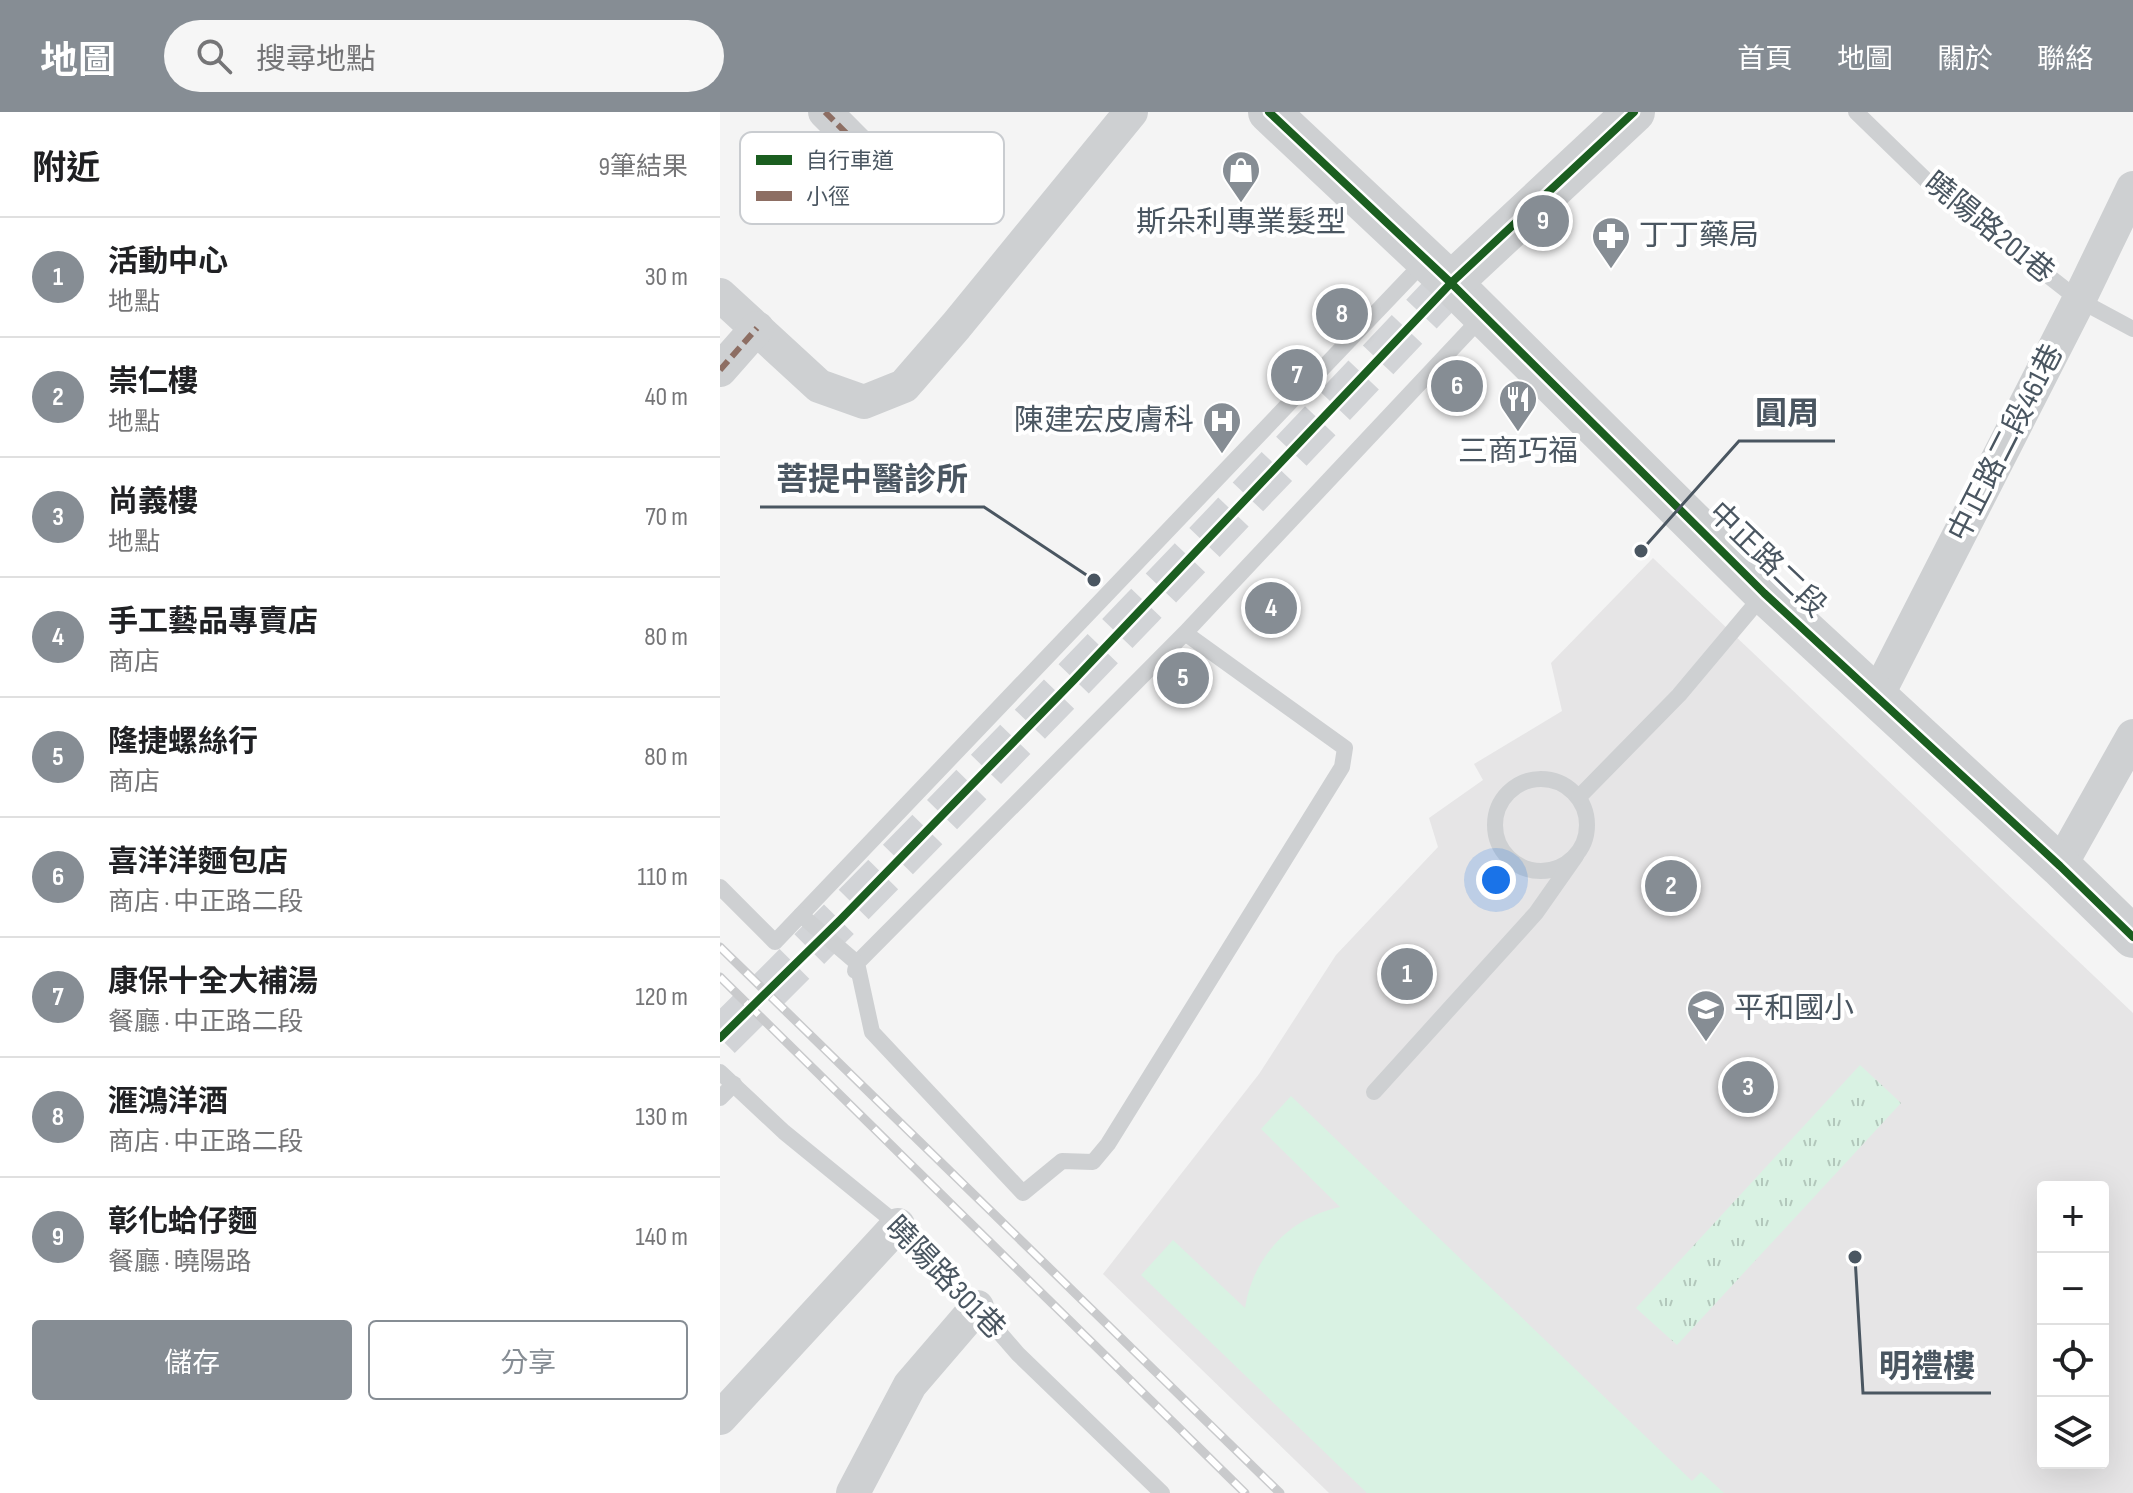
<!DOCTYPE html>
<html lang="zh-TW">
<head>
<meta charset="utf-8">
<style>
	:root { --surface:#fff; --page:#f6f6f6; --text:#202124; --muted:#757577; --line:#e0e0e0; --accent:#868d94 }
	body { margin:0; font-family:"Sofia Sans Condensed","Noto Sans TC",sans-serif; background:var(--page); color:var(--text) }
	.controls { position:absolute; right:24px; bottom:24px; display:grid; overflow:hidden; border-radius:8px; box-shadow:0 8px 32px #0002 }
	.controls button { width:72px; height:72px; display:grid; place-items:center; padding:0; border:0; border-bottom:2px solid var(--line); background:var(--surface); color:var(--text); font:40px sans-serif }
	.you { position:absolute; left:776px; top:768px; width:28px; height:28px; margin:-20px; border:6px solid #fff; border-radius:50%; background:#1a73e8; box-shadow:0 0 0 12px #1a73e833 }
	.badge { display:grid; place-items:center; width:52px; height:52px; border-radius:50%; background:var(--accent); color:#fff; font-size:26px; font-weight:700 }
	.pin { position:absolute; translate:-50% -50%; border:4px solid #fff; box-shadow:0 2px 8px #0006 }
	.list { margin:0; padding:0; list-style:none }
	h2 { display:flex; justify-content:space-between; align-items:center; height:104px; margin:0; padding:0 32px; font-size:34px }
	h2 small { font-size:26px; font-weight:400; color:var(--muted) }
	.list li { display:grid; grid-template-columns:52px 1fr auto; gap:24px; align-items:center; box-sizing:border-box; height:120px; padding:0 32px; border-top:2px solid var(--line) }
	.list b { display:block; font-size:30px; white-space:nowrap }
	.list p { margin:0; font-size:26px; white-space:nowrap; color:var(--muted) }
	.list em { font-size:26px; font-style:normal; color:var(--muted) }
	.actions { display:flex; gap:16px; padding:24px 32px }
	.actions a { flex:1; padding:18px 0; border:2px solid var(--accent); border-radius:8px; text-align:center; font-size:28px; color:var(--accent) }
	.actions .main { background:var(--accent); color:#fff }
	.icon { flex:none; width:44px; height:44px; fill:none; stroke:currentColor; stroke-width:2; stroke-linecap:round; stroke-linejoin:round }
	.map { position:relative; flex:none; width:1413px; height:1381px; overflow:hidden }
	header { display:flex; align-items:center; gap:48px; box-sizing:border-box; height:112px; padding:0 40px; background:var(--accent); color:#fff }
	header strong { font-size:38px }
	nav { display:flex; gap:44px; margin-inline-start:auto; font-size:28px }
	.search { width:560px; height:72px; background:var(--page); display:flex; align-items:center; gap:20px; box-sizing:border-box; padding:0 28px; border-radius:44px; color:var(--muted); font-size:30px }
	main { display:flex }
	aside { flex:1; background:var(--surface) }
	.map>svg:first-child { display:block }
	.education { fill:#e6e5e6; fill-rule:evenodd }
	.park { fill:url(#park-tufts) }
	.pitch { fill:#d9f2e3 }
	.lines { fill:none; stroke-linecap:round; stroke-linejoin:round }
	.tertiary-tunnel { stroke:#d2d4d7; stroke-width:42; stroke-dasharray:42 21; stroke-linecap:butt }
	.service { stroke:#ced0d2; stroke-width:16 }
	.minor { stroke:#ced0d2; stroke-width:34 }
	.tertiary { stroke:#ced0d2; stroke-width:42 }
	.rail-casing { stroke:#c9cacc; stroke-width:9 }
	.rail { stroke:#fff; stroke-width:6; stroke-dasharray:18; stroke-linecap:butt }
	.quiet { stroke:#8d6e63; stroke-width:6; stroke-dasharray:12 6; stroke-linecap:butt }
	.cycleway-casing { stroke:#fff; stroke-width:13 }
	.cycleway { stroke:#1b5e20; stroke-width:8 }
	.labels { text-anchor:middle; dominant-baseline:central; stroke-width:8; stroke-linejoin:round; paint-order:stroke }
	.poi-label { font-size:30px; fill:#4a5661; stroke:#fff }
	.street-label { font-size:30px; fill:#4a5661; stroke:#fff }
	.key { fill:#fff; stroke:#c9ccd0; stroke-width:2 }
	.key-label { font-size:22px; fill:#4a5661 }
	.leader { fill:none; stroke:#4a5661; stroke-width:3 }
	.callout-dot { fill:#4a5661; stroke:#fff; stroke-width:3 }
	.callout-label { font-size:32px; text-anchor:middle; font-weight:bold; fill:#4a5661; stroke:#fff; stroke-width:8; stroke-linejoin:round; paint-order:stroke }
</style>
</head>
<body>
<header>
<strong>地圖</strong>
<div class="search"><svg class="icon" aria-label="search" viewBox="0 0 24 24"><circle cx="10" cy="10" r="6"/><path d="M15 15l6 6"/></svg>搜尋地點</div>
<nav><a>首頁</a><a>地圖</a><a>關於</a><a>聯絡</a></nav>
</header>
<main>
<aside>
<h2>附近<small>9筆結果</small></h2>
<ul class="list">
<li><span class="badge">1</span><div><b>活動中心</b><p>地點</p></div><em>30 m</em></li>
<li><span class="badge">2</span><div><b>崇仁樓</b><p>地點</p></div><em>40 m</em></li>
<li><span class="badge">3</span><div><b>尚義樓</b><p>地點</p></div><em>70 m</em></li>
<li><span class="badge">4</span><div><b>手工藝品專賣店</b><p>商店</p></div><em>80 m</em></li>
<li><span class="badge">5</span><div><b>隆捷螺絲行</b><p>商店</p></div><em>80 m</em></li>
<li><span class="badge">6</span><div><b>喜洋洋麵包店</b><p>商店 · 中正路二段</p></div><em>110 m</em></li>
<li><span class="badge">7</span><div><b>康保十全大補湯</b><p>餐廳 · 中正路二段</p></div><em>120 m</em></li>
<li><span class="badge">8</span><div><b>滙鴻洋酒</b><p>商店 · 中正路二段</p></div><em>130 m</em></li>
<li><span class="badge">9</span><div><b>彰化蛤仔麵</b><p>餐廳 · 曉陽路</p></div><em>140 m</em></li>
</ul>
<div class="actions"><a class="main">儲存</a><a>分享</a></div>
</aside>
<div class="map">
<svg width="1413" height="1381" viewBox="0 0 1413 1381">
	<defs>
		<pattern id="park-tufts" width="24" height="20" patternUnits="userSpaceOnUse" patternTransform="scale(2)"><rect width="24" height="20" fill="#d9f2e3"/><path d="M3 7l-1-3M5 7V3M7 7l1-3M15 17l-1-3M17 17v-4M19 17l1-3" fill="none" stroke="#b2c7bb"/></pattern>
	</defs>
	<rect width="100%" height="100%" fill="#f4f4f4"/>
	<!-- education -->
	<path class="education" d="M933,446L1413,901V1381H609L383,1162L539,962L616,843L718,735L709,706L763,668L754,652L842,599L831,551ZM1323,1075H1383V1351H1323Z"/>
	<!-- park -->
	<polygon class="park" points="1140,953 1181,991 957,1233 916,1196"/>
	<!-- pitch -->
	<path class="pitch" d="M571,984L972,1369L981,1360L1004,1381H647L421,1163L453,1128L525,1196C533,1145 569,1106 620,1095L541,1017Z"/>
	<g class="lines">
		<!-- tertiary-tunnel -->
		<path class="tertiary-tunnel" d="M0,926C249,680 490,425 731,171"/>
		<!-- service -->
		<g class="service">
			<polyline points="1136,0 1206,68 1359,188 1413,217"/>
			<polyline points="465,521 625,636 622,655 388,1032 373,1050 342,1049 303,1081 152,920 137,851 465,521 762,205"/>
			<circle cx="821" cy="713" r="46"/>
			<polyline points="859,685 959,583 1043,483"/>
			<polyline points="0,775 55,830 705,149"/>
			<polyline points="81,803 137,851 135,859"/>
			<polyline points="0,960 64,1020 178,1113 257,1195 298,1242 442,1381"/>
			<polyline points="654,980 816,801 856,744"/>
			<polyline points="0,986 14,972"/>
		</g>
		<!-- minor -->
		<g class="minor">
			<polyline points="105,0 159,54"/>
			<polyline points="0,183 99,274 144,290 184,274 236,214 411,0"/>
			<polyline points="0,258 37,216"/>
			<polyline points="1157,584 1359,188 1413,76"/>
			<polyline points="1340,754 1413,624"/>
			<polyline points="0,1306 178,1113"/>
			<polyline points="133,1381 190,1273 257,1195"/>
		</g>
		<!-- tertiary -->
		<g class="tertiary">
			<polyline points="549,0 731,171 1044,481 1340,754 1413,825"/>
			<polyline points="731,171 914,0"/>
		</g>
		<defs>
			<g id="rail">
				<polyline points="0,835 560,1381"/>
				<polyline points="0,865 525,1381"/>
			</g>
		</defs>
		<!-- rail casing -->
		<use href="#rail" class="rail-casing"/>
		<!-- rail -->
		<use href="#rail" class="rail"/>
		<!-- quiet -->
		<g class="quiet">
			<polyline points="105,0 159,54"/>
			<polyline points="0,258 37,216"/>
		</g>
		<defs>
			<g id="cycleway">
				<polyline points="549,0 731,171 1044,481 1340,754 1413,825"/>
				<polyline points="0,926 120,808 354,568 731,171 914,0"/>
			</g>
		</defs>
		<!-- cycleway casing -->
		<use href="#cycleway" class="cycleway-casing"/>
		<!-- cycleway -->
		<use href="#cycleway" class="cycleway"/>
	</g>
	<!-- icons -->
	<defs>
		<symbol id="shop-pin" viewBox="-11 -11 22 30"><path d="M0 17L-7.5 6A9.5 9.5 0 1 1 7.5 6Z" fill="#868d94" stroke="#fff"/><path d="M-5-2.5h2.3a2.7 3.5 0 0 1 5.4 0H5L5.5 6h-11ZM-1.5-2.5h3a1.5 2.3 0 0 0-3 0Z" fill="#fff"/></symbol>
		<symbol id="pharmacy-pin" viewBox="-11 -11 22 30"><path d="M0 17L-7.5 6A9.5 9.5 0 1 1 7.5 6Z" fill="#868d94" stroke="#fff"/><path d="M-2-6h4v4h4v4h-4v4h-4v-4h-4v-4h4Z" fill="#fff"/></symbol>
		<symbol id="restaurant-pin" viewBox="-11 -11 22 30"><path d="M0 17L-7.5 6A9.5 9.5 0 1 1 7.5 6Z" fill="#868d94" stroke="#fff"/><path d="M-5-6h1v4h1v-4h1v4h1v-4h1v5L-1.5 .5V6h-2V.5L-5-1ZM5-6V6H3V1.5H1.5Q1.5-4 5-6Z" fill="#fff"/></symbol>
		<symbol id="hospital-pin" viewBox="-11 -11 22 30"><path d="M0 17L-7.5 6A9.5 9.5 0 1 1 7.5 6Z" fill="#868d94" stroke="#fff"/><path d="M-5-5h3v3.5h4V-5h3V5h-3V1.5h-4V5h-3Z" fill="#fff"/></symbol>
		<symbol id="school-pin" viewBox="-11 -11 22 30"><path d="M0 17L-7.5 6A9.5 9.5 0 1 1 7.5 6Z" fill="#868d94" stroke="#fff"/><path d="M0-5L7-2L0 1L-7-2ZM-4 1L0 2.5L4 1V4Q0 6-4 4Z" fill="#fff"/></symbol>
	</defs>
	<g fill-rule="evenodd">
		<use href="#shop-pin" x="499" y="36" width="44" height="60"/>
		<use href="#pharmacy-pin" x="869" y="102" width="44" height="60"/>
		<use href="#restaurant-pin" x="776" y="265" width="44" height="60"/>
		<use href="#hospital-pin" x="480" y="287" width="44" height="60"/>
		<use href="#school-pin" x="964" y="875" width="44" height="60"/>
	</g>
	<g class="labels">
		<!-- poi labels -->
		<g class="poi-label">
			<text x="521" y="111">斯朵利專業髮型</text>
			<text x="919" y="124" text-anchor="start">丁丁藥局</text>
			<text x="474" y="309" text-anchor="end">陳建宏皮膚科</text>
			<text x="798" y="340">三商巧福</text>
			<text x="1014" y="897" text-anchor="start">平和國小</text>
		</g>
		<!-- street labels -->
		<g class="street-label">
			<text transform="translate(1269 116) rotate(39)">曉陽路201巷</text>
			<text transform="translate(1286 331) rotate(-63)">中正路二段461巷</text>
			<text transform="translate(1047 448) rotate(44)">中正路二段</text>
			<text transform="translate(225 1166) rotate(46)">曉陽路301巷</text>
		</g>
	</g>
	<!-- legend -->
	<rect x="20" y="20" width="264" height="92" rx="12" class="key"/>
	<rect x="36" y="43" width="36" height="10" fill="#1b5e20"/>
	<rect x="36" y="79" width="36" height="10" fill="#8d6e63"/>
	<g class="key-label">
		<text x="86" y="56">自行車道</text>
		<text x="86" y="92">小徑</text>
	</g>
	<!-- callouts -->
	<path class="leader" d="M921 439L1019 329H1115M374 468L264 395H40M1135 1145L1143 1281H1271"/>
	<g class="callout-dot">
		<circle cx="921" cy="439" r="8"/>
		<circle cx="374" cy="468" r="8"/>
		<circle cx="1135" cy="1145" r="8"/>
	</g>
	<g class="callout-label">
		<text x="1067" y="312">圓周</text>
		<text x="152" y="378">菩提中醫診所</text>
		<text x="1207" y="1265">明禮樓</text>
	</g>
</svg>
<div class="controls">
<button>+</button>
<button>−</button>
<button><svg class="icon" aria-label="locate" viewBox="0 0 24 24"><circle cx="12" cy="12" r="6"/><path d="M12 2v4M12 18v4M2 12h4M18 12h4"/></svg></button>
<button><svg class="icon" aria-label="layers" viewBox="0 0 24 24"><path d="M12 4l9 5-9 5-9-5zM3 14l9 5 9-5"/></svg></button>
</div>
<div class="you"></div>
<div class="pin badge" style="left:687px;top:862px">1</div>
<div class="pin badge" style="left:951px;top:774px">2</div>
<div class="pin badge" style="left:1028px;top:975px">3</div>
<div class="pin badge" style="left:551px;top:496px">4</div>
<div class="pin badge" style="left:463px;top:566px">5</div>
<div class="pin badge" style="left:737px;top:274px">6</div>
<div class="pin badge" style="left:577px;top:263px">7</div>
<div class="pin badge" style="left:622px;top:202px">8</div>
<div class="pin badge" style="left:823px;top:109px">9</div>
</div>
</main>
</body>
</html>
